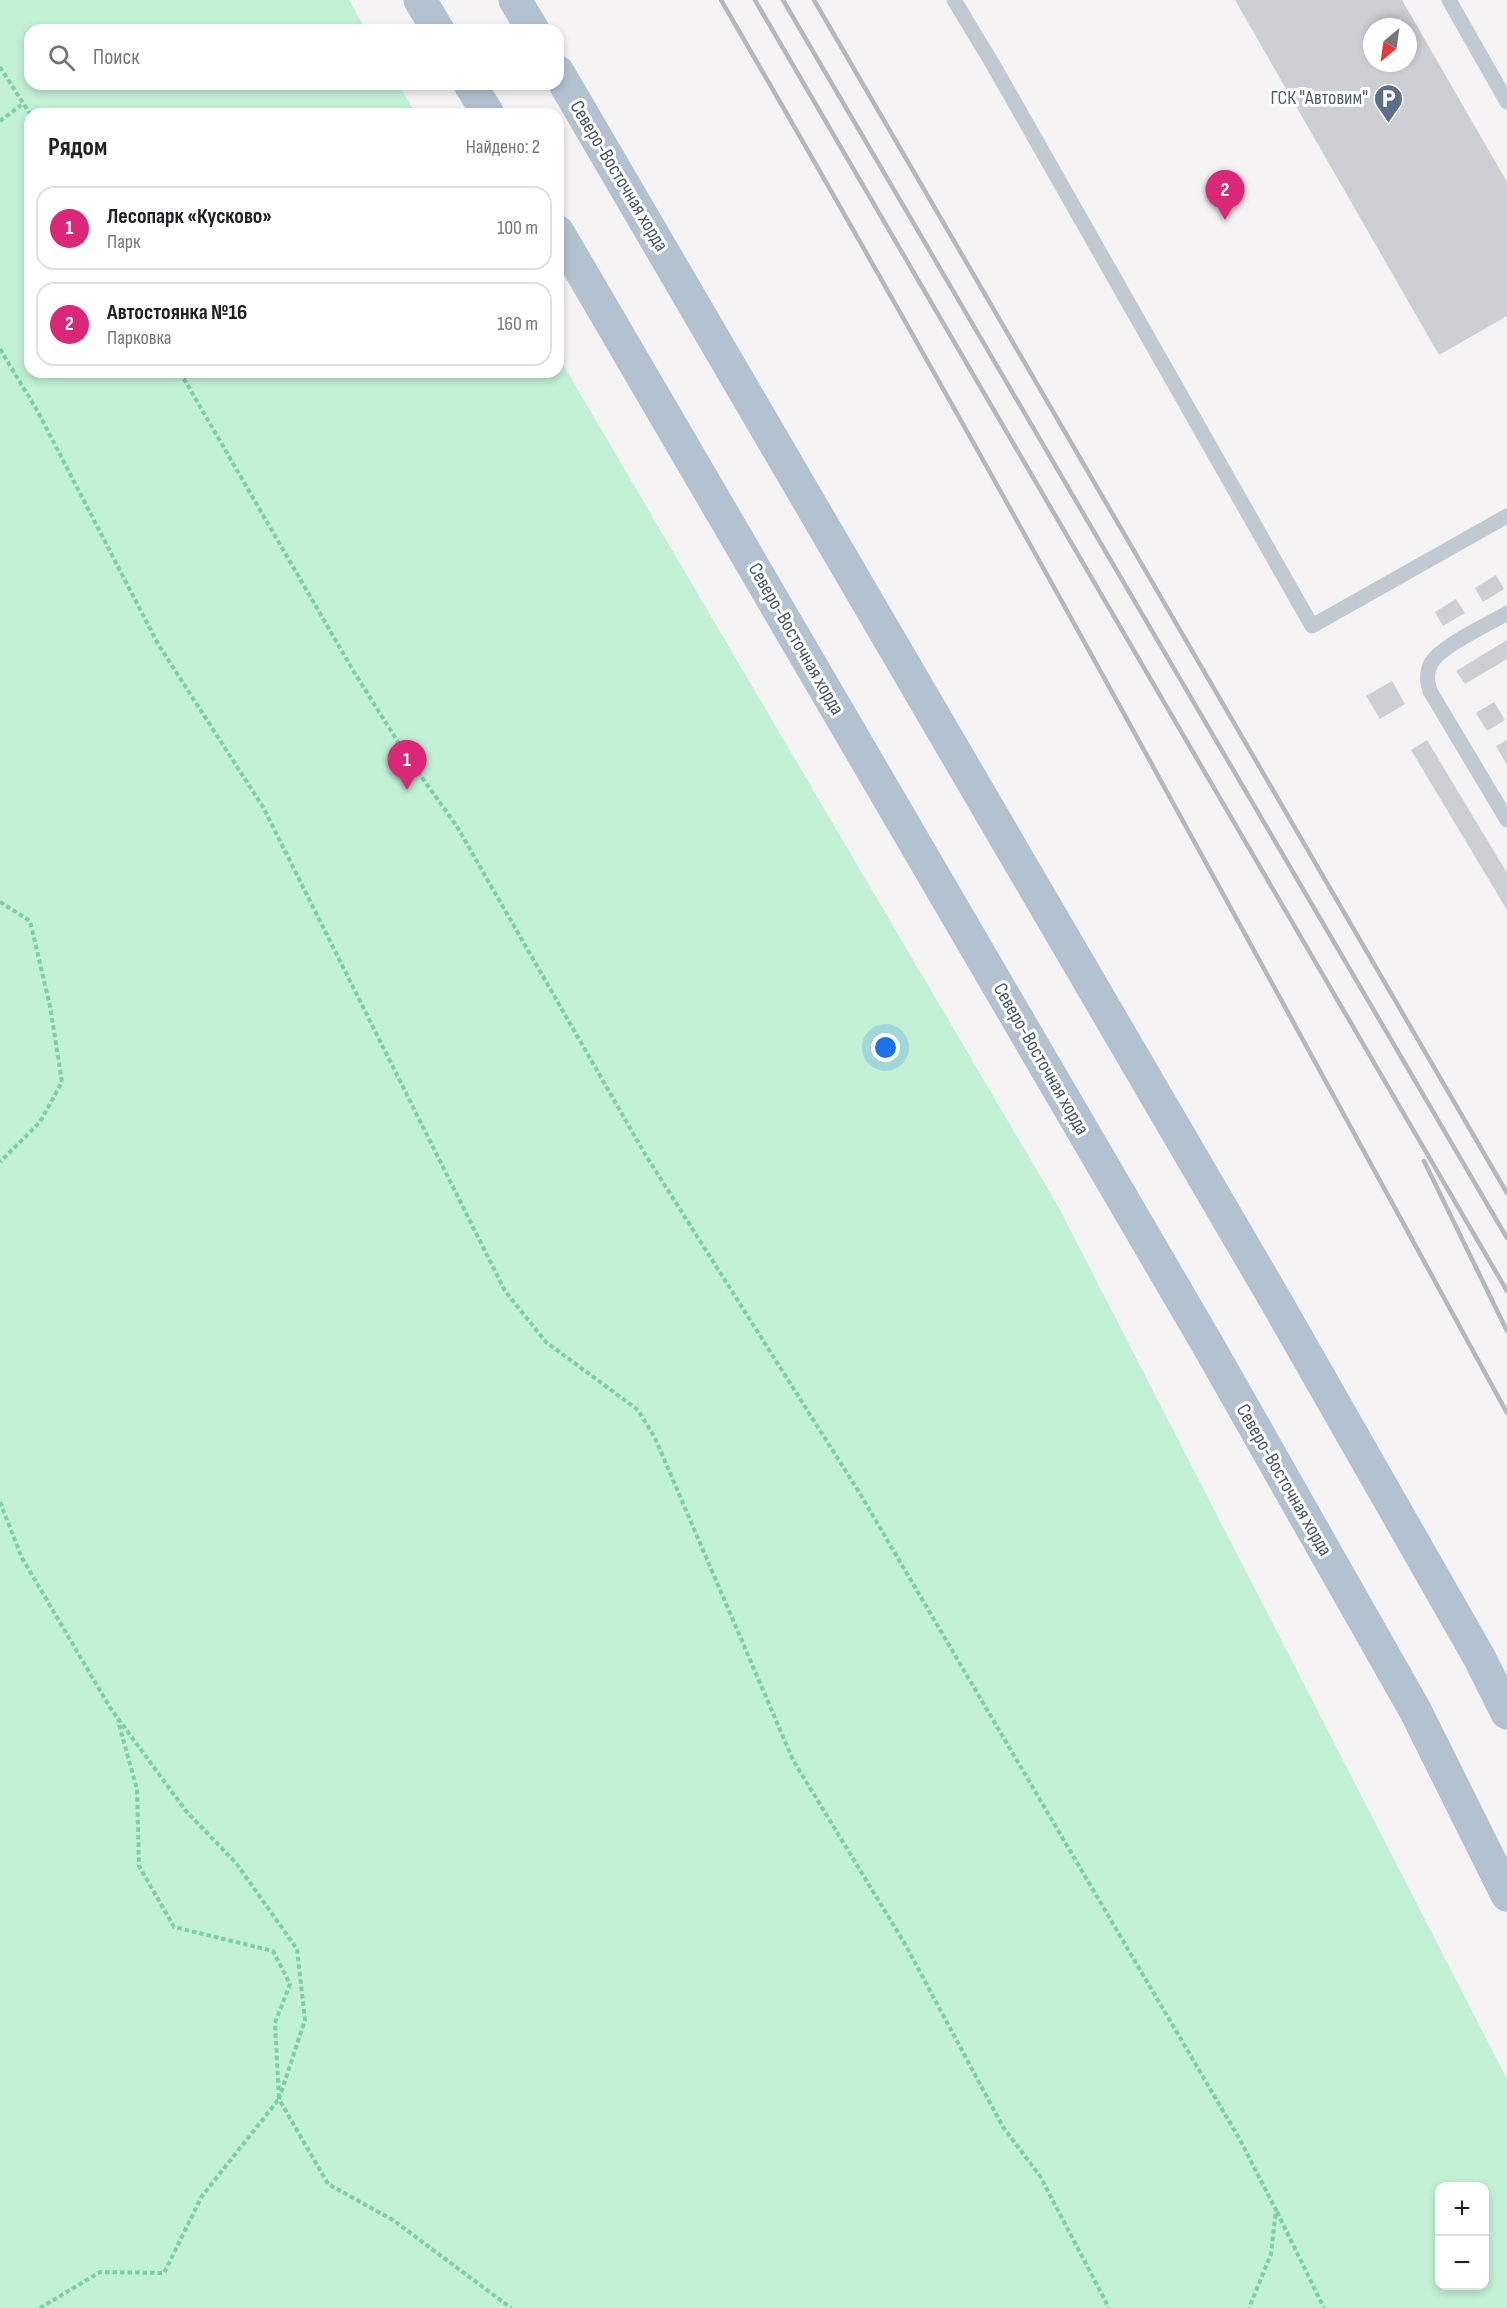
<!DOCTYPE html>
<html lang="ru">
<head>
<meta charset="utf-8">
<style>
	:root { --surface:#fff; --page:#f6f6f6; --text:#202124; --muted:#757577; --line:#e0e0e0; --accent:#db2777 }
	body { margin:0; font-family:"Sofia Sans Condensed",sans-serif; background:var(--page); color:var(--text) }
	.controls { position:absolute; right:18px; bottom:18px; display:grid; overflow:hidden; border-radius:12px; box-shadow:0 3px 9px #0003 }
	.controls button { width:54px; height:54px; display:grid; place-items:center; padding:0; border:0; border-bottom:2px solid var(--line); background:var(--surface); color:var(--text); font:30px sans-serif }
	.compass { position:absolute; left:1363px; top:18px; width:54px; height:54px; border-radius:50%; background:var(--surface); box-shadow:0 3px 9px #0003; rotate:209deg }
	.you { position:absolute; left:886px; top:1048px; width:21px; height:21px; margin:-15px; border:4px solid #fff; border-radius:50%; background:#1a73e8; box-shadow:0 0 0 9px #1a73e833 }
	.badge { display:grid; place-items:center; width:39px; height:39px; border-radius:50%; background:var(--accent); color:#fff; font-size:20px; font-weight:700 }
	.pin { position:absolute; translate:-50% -50px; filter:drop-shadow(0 2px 3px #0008) }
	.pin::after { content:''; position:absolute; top:32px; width:21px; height:18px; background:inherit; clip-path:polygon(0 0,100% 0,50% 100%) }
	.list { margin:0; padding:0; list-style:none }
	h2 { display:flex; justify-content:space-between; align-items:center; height:78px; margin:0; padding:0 24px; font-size:26px }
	h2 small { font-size:20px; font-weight:400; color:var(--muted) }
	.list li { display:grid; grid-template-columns:39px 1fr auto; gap:18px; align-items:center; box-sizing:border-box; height:84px; margin:0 12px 12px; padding:0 12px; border:2px solid var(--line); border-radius:18px }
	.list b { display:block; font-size:22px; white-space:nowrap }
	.list p { margin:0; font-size:20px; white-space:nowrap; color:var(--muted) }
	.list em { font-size:20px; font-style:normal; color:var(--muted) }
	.icon { flex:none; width:33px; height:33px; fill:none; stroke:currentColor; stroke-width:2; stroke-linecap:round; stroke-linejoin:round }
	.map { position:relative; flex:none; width:1507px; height:2308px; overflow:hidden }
	.search { position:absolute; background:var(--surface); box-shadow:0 3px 9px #0003; left:24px; top:24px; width:540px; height:66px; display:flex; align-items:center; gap:15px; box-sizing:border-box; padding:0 21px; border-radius:18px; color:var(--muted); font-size:22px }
	.panel { position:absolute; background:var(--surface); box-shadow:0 3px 9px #0003; left:24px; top:108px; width:540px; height:270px; border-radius:18px }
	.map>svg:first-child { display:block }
	.green { fill:#c3f1d5; fill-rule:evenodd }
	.building { fill:#cdcfd5; fill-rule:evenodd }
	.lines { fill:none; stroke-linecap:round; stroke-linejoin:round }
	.path { stroke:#7ad0a6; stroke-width:4; stroke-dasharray:4.5 3; stroke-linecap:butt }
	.lane { stroke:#c1cad2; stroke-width:15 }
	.primary { stroke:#b3c2d1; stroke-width:33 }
	.rail { stroke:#b5b8bd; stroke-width:4.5 }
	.labels { text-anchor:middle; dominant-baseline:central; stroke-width:6; stroke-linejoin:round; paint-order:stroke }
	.service-label { font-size:20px; fill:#4e5e75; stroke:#fff; text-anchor:end }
	.street-label { font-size:20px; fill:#4a5661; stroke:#fff }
</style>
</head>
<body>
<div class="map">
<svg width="1507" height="2308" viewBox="0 0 1507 2308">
	<rect width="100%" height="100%" fill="#f5f3f3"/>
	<!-- green -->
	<path class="green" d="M0,0H349L366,30H30V84H398L416,114H30V372H558V356L1059,1208L1507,2079V2308H0ZM1484,2186V2286H1440V2186Z"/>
	<!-- building -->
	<g class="building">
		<path d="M1235,0H1402L1507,182V316L1439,355ZM1372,27H1408V63H1372Z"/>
		<polygon points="1496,575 1504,589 1483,602 1475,588"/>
		<polygon points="1456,599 1465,613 1443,626 1435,612"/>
		<polygon points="1507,640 1507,659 1465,684 1456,671"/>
		<polygon points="1392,681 1405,704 1380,719 1366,696"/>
		<polygon points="1494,702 1505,720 1487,731 1476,713"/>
		<polygon points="1427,740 1507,873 1507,910 1411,750"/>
		<polygon points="1507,740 1507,765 1496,746"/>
	</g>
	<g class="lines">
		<!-- path -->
		<g class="path">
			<polyline points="0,67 30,114"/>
			<polyline points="0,121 24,103"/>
			<polyline points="0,349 38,412 158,644 263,807 505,1291 546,1342 638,1410 655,1438 793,1760 905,1944 1003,2127 1040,2176 1109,2308"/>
			<polyline points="180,372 354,672 410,761 456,825 645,1154 859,1492 1239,2138 1276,2210 1271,2254 1249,2308"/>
			<polyline points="0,902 30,921 50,1006 62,1082 40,1122 0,1162"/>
			<polyline points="0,1502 22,1558 111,1709 186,1811 236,1863 297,1949 305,2020 279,2099 328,2184 393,2220 511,2308"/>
			<polyline points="1277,2212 1324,2308"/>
			<polyline points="40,2308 100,2272 164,2273 202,2196 279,2099 275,2023 290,1984 273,1951 174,1927 139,1866 137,1789 118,1721"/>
		</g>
		<!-- lane -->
		<g class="lane">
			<polyline points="954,0 995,68 1312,626 1507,516"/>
			<polyline points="1449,0 1507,102"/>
			<path d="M1507,613C1488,625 1442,645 1431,663C1426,673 1427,681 1430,691L1507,820"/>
		</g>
		<!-- primary -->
		<g class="primary">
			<polyline points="420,0 438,30"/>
			<polyline points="515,0 533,30"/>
			<polyline points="558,72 1277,1303 1479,1657 1507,1713"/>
			<polyline points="470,84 488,114"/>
			<polyline points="558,232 1209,1347 1415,1710 1507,1895"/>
		</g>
		<!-- rail -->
		<g class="rail">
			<path d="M721,0C992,466 1248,940 1507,1413"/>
			<polyline points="755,0 1507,1291"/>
			<polyline points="783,0 1507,1238"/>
			<polyline points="814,0 1507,1193"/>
			<polyline points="1424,1161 1507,1331"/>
		</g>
	</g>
	<!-- icons -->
	<defs>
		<symbol id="parking-pin" viewBox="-11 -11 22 30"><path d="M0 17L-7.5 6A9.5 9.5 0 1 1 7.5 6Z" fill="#5c6f8a" stroke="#fff"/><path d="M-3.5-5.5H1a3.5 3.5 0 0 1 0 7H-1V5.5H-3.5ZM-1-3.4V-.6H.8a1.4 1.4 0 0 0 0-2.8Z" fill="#fff"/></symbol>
	</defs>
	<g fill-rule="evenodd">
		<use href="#parking-pin" x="1372" y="82" width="33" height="45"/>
	</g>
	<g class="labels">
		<!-- service labels -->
		<g class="service-label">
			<text x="1368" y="98">ГСК "Автовим"</text>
		</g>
		<!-- street labels -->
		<g class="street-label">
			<text transform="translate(619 176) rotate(59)">Северо-Восточная хорда</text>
			<text transform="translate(796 639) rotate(60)">Северо-Восточная хорда</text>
			<text transform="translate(1041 1059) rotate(60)">Северо-Восточная хорда</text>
			<text transform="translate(1284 1480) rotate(60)">Северо-Восточная хорда</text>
		</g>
	</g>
</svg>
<div class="controls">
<button>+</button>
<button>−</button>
</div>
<svg class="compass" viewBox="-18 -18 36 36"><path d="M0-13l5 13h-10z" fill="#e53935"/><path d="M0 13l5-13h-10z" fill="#757577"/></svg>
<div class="you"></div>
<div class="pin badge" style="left:407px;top:790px">1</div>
<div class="pin badge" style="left:1225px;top:220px">2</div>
<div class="search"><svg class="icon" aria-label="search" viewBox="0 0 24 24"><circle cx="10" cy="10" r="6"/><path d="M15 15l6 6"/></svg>Поиск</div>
<section class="panel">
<h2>Рядом<small>Найдено: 2</small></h2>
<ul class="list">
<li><span class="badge">1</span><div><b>Лесопарк «Кусково»</b><p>Парк</p></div><em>100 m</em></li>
<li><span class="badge">2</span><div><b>Автостоянка №16</b><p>Парковка</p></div><em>160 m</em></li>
</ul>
</section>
</div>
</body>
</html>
